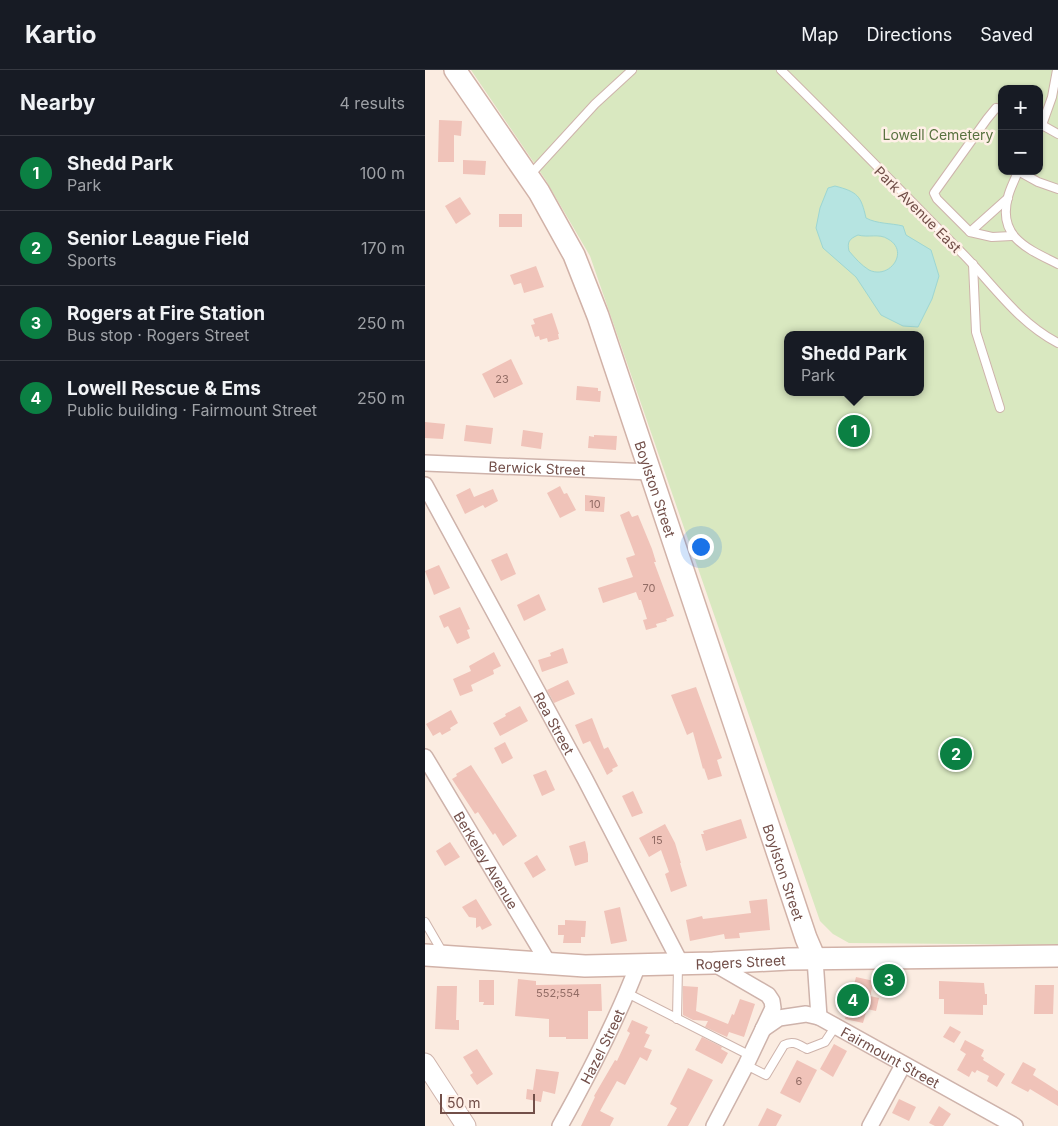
<!DOCTYPE html>
<html lang="en">
<head>
<meta charset="utf-8">
<style>
	:root { --surface:#171b24; --page:#20242c; --text:#f1f3f6; --muted:#9ea1a6; --line:#363941; --accent:#0b8043 }
	body { margin:0; font-family:Inter,sans-serif; background:var(--page); color:var(--text) }
	.controls { position:absolute; right:15px; top:15px; display:grid; overflow:hidden; border-radius:10px; box-shadow:0 1px 4px #0004 }
	.controls button { width:45px; height:45px; display:grid; place-items:center; padding:0; border:0; border-bottom:1px solid var(--line); background:var(--surface); color:var(--text); font:25px sans-serif }
	.scale { position:absolute; left:15px; bottom:12px; width:95px; box-sizing:border-box; padding-left:5px; border:2px solid #724f49; border-top:0; font-size:14px; line-height:18px; white-space:nowrap; color:#724f49; -webkit-text-stroke:4px #fff0e7; paint-order:stroke }
	.you { position:absolute; left:275px; top:476px; width:18px; height:18px; margin:-12px; border:4px solid #fff; border-radius:50%; background:#1a73e8; box-shadow:0 0 0 8px #1a73e833 }
	.badge { display:grid; place-items:center; width:32px; height:32px; border-radius:50%; background:var(--accent); color:#fff; font-size:16px; font-weight:700 }
	.pin { position:absolute; translate:-50% -50%; border:2px solid #fff; box-shadow:0 1px 5px #0006 }
	.popup { position:absolute; left:359px; top:261px; width:140px; height:65px; box-sizing:border-box; display:grid; place-content:center; border-radius:10px; background:var(--surface); filter:drop-shadow(0 1px 4px #0005); font-size:16px; white-space:nowrap; color:var(--muted) }
	.popup b { font-size:19px; color:var(--text) }
	.popup::after { content:''; position:absolute; left:50%; top:100%; margin-left:-10px; border:10px solid transparent; border-top-color:var(--surface) }
	.list { margin:0; padding:0; list-style:none }
	h2 { display:flex; justify-content:space-between; align-items:center; height:65px; margin:0; padding:0 20px; font-size:21px }
	h2 small { font-size:16px; font-weight:400; color:var(--muted) }
	.list li { display:grid; grid-template-columns:32px 1fr auto; gap:15px; align-items:center; box-sizing:border-box; height:75px; padding:0 20px; border-top:1px solid var(--line) }
	.list b { display:block; font-size:19px; white-space:nowrap }
	.list p { margin:0; font-size:16px; white-space:nowrap; color:var(--muted) }
	.list em { font-size:16px; font-style:normal; color:var(--muted) }
	.map { position:relative; flex:none; width:633px; height:1056px; overflow:hidden }
	header { display:flex; align-items:center; gap:30px; box-sizing:border-box; height:70px; padding:0 25px; background:var(--surface); border-bottom:1px solid var(--line) }
	header strong { font-size:24px }
	nav { display:flex; gap:28px; margin-inline-start:auto; font-size:18px }
	main { display:flex }
	aside { flex:1; background:var(--surface) }
	.map>svg:first-child { display:block }
	.green { fill:#d9e8c0; fill-rule:evenodd }
	.water { fill:#b6e4e1; stroke:#9dd6d2; fill-rule:evenodd }
	.building { fill:#f0c3b9 }
	.lines { fill:none; stroke-linecap:round; stroke-linejoin:round }
	.service-casing { stroke:#ceb3ab; stroke-width:10 }
	.minor-casing { stroke:#ceb3ab; stroke-width:18 }
	.tertiary-casing { stroke:#ceb3ab; stroke-width:21 }
	.secondary-casing { stroke:#d1b2a8; stroke-width:24 }
	.service { stroke:#fff; stroke-width:8 }
	.minor { stroke:#fff; stroke-width:15 }
	.tertiary { stroke:#fff; stroke-width:19 }
	.secondary { stroke:#fff; stroke-width:21 }
	.labels { text-anchor:middle; dominant-baseline:central; stroke-width:5; stroke-linejoin:round; paint-order:stroke }
	.number-label { font-size:11px; fill:#926c65 }
	.park-label { font-size:14px; fill:#58723f; stroke:#fff0e7 }
	.street-label { font-size:14px; fill:#724f49; stroke:#fff0e7 }
</style>
</head>
<body>
<header>
<strong>Kartio</strong>
<nav><a>Map</a><a>Directions</a><a>Saved</a></nav>
</header>
<main>
<aside>
<h2>Nearby<small>4 results</small></h2>
<ul class="list">
<li><span class="badge">1</span><div><b>Shedd Park</b><p>Park</p></div><em>100 m</em></li>
<li><span class="badge">2</span><div><b>Senior League Field</b><p>Sports</p></div><em>170 m</em></li>
<li><span class="badge">3</span><div><b>Rogers at Fire Station</b><p>Bus stop · Rogers Street</p></div><em>250 m</em></li>
<li><span class="badge">4</span><div><b>Lowell Rescue &amp; Ems</b><p>Public building · Fairmount Street</p></div><em>250 m</em></li>
</ul>
</aside>
<div class="map">
<svg width="633" height="1056" viewBox="0 0 633 1056">
	<rect width="100%" height="100%" fill="#fbece1"/>
	<!-- green -->
	<path class="green" d="M46,0H633V875L424,873L408,864L395,851L165,186L120,109ZM577,19H614V101H577ZM363,265H495V322H363Z"/>
	<!-- water -->
	<path class="water" d="M410,116C433,122 436,126 441,148C452,154 466,153 478,156L481,165L506,180L514,206L507,229L493,257L478,256L456,245L431,207L398,178L391,158L395,138L403,118ZM433,165C443,168 454,163 463,169C485,181 465,210 444,200C436,195 430,188 424,181C422,172 424,169 433,165Z"/>
	<!-- building -->
	<g class="building">
		<polygon points="14,50 37,51 36,66 29,65 29,92 13,92"/>
		<polygon points="38,90 61,91 60,105 38,104"/>
		<polygon points="35,127 46,144 31,154 20,136"/>
		<rect x="74" y="144" width="23" height="13"/>
		<polygon points="111,196 119,217 99,223 96,213 89,215 85,205"/>
		<polygon points="127,243 134,264 133,264 134,269 123,272 122,268 115,270 114,266 110,267 106,255 110,254 108,249"/>
		<polygon points="86,289 98,314 69,328 57,304"/>
		<polygon points="152,316 173,318 173,321 176,321 175,332 151,330"/>
		<polygon points="0,352 20,354 18,369 0,368"/>
		<polygon points="41,355 68,358 66,374 39,371"/>
		<polygon points="98,360 118,363 116,379 96,376"/>
		<polygon points="169,365 192,366 191,380 163,378 164,366 169,367"/>
		<polygon points="135,416 139,424 142,423 151,440 135,448 122,423"/>
		<polygon points="45,418 49,427 68,419 73,431 60,438 58,435 40,444 31,425"/>
		<polygon points="160,425 180,427 179,442 160,441"/>
		<polygon points="204,441 207,447 213,445 227,479 231,492 229,492 249,546 241,549 242,551 231,554 232,557 221,560 218,550 222,549 216,530 214,530 211,522 178,533 173,518 208,507 201,488 210,485 195,445"/>
		<polygon points="82,483 91,504 76,511 66,490"/>
		<polygon points="14,495 25,518 9,525 0,501"/>
		<polygon points="114,524 121,540 99,551 92,535"/>
		<polygon points="35,537 45,559 42,560 45,568 32,574 23,556 19,558 14,546"/>
		<polygon points="138,578 143,593 117,602 113,590 126,586 125,583"/>
		<polygon points="69,582 76,596 68,600 69,604 46,615 48,621 35,626 28,609 46,601 44,596"/>
		<polygon points="143,610 150,624 129,633 122,620"/>
		<polygon points="271,617 297,688 292,690 297,706 283,710 279,698 278,699 268,662 262,665 246,625"/>
		<polygon points="95,636 103,651 75,666 68,653 81,646 80,644"/>
		<polygon points="26,640 33,653 25,658 26,660 17,665 15,662 8,666 1,654"/>
		<polygon points="167,648 179,679 183,677 193,696 187,699 188,701 182,705 165,671 158,674 150,655"/>
		<polygon points="80,672 88,688 77,694 69,678"/>
		<polygon points="46,695 92,766 78,776 70,763 68,765 53,742 50,744 27,709 32,706 31,704"/>
		<polygon points="121,700 130,720 117,726 108,705"/>
		<polygon points="208,721 218,743 207,747 197,726"/>
		<polygon points="316,749 322,768 281,781 276,764 279,764 278,761"/>
		<polygon points="240,754 250,773 256,793 255,793 262,816 246,822 240,804 244,802 236,780 224,787 214,768"/>
		<polygon points="160,771 163,784 163,792 150,796 144,776"/>
		<polygon points="25,772 35,787 20,796 11,781"/>
		<polygon points="112,785 121,800 108,808 99,793"/>
		<polygon points="51,829 67,855 57,860 55,856 51,858 51,848 44,847 37,837"/>
		<polygon points="342,829 345,860 314,863 315,868 300,869 299,864 265,871 261,850 277,846 278,849 326,843 324,831"/>
		<polygon points="195,837 202,871 186,874 179,841"/>
		<polygon points="140,850 161,851 160,867 156,867 156,873 138,873 139,865 133,865 133,855 140,855"/>
		<polygon points="431,907 449,911 445,926 454,928 451,941 442,939 438,953 420,949 423,935 417,933 420,920 427,922"/>
		<polygon points="93,909 111,911 111,915 176,914 177,941 163,941 163,969 141,969 141,967 124,967 124,949 90,946"/>
		<polygon points="54,910 69,910 69,935 58,935 59,932 54,932"/>
		<polygon points="514,911 559,913 560,924 562,924 562,935 558,935 558,945 519,944 519,929 514,929"/>
		<polygon points="610,915 629,915 628,944 609,944"/>
		<polygon points="12,916 32,916 31,950 34,950 34,960 10,959"/>
		<polygon points="258,916 273,917 271,941 303,954 307,944 309,945 315,929 330,934 319,967 304,962 302,967 280,957 283,951 268,950 258,945"/>
		<polygon points="207,950 223,957 220,963 225,965 219,977 227,980 222,991 215,987 200,1015 192,1011 175,1041 189,1048 185,1056 156,1056 170,1027 169,1026 190,990 192,991 205,963 202,961"/>
		<polygon points="525,956 536,962 529,973 518,967"/>
		<polygon points="277,967 297,977 296,979 303,983 297,994 270,980"/>
		<polygon points="540,970 559,980 556,986 559,988 558,990 580,1004 572,1017 562,1011 564,1006 552,1000 550,1003 547,1001 544,1007 532,1000 541,984 535,980"/>
		<polygon points="409,974 422,981 408,1007 395,999"/>
		<polygon points="52,979 68,1004 52,1015 45,1005 48,1003 38,987"/>
		<polygon points="372,990 392,1000 375,1033 355,1023"/>
		<polygon points="598,992 611,999 608,1005 633,1021 633,1036 605,1019 603,1022 586,1013"/>
		<polygon points="263,998 288,1010 263,1056 242,1056 252,1038 245,1034"/>
		<polygon points="111,999 134,1002 130,1024 118,1021 116,1032 101,1029 102,1019 108,1020"/>
		<polygon points="474,1029 491,1037 484,1051 467,1043"/>
		<polygon points="514,1036 526,1044 518,1056 510,1056 504,1053"/>
		<polygon points="342,1038 357,1045 351,1056 333,1056"/>
	</g>
	<g class="lines">
		<defs>
			<g id="service">
				<path d="M356,0C418,61 478,123 539,185C570,217 593,252 633,273"/>
				<polyline points="614,54 617,55 627,27 632,0"/>
				<polyline points="615,58 617,55 633,64"/>
				<path d="M593,101C590,110 585,118 583,127C572,167 603,179 633,194"/>
				<polyline points="593,101 613,112 633,119"/>
				<polyline points="104,106 170,34 207,0"/>
				<polyline points="583,128 545,162 567,167 587,166"/>
				<polyline points="545,162 512,129 509,123 562,49 571,38 577,39"/>
				<polyline points="548,194 551,262 575,338"/>
				<polyline points="0,852 18,883"/>
				<polyline points="202,923 326,986"/>
				<polyline points="252,949 253,896"/>
				<path d="M321,995L341,1005L359,975C368,970 374,975 382,979L400,972L410,957"/>
			</g>
			<g id="minor">
				<path id="s1" d="M0,393L226,402"/>
				<path id="s2" d="M0,415L160,709L256,894"/>
				<path id="s3" d="M0,687L124,894"/>
				<polyline points="390,889 394,947"/>
				<polyline points="288,893 343,925 347,931 348,938 321,995 289,1056"/>
				<path id="s4" d="M338,959L354,948L381,944L394,947L590,1056"/>
				<path id="s5" d="M135,1056C164,1004 192,950 213,895"/>
				<polyline points="445,1056 478,995"/>
			</g>
			<polyline id="tertiary" points="0,993 41,1056"/>
			<g id="secondary">
				<path id="s6" d="M30,0L114,122L149,185L173,246L381,868L390,889"/>
				<path id="s7" d="M0,885L160,896L288,893L364,889L633,886"/>
			</g>
		</defs>
		<!-- service casing -->
		<use href="#service" class="service-casing"/>
		<!-- minor casing -->
		<use href="#minor" class="minor-casing"/>
		<!-- tertiary casing -->
		<use href="#tertiary" class="tertiary-casing"/>
		<!-- secondary casing -->
		<use href="#secondary" class="secondary-casing"/>
		<!-- service -->
		<use href="#service" class="service"/>
		<!-- minor -->
		<use href="#minor" class="minor"/>
		<!-- tertiary -->
		<use href="#tertiary" class="tertiary"/>
		<!-- secondary -->
		<use href="#secondary" class="secondary"/>
	</g>
	<g class="labels">
		<!-- number labels -->
		<g class="number-label">
			<text x="77" y="309">23</text>
			<text x="170" y="434">10</text>
			<text x="224" y="518">70</text>
			<text x="232" y="770">15</text>
			<text x="133" y="923">552;554</text>
			<text x="374" y="1011">6</text>
		</g>
		<!-- park labels -->
		<g class="park-label">
			<text x="513" y="64">Lowell Cemetery</text>
		</g>
		<!-- street labels -->
		<g class="street-label">
			<text transform="translate(493 139) rotate(45)">Park Avenue East</text>
			<text stroke="none"><textPath href="#s1" startOffset="112">Berwick Street</textPath></text>
			<text stroke="none"><textPath href="#s6" startOffset="468">Boylston Street</textPath></text>
			<text stroke="none"><textPath href="#s2" startOffset="271">Rea Street</textPath></text>
			<text stroke="none"><textPath href="#s3" startOffset="120">Berkeley Avenue</textPath></text>
			<text stroke="none"><textPath href="#s6" startOffset="872">Boylston Street</textPath></text>
			<text stroke="none"><textPath href="#s7" startOffset="316">Rogers Street</textPath></text>
			<text stroke="none"><textPath href="#s5" startOffset="90">Hazel Street</textPath></text>
			<text stroke="none"><textPath href="#s4" startOffset="142">Fairmount Street</textPath></text>
		</g>
	</g>
</svg>
<div class="controls">
<button>+</button>
<button>−</button>
</div>
<div class="scale">50 m</div>
<div class="you"></div>
<div class="pin badge" style="left:429px;top:361px">1</div>
<div class="popup"><b>Shedd Park</b>Park</div>
<div class="pin badge" style="left:531px;top:684px">2</div>
<div class="pin badge" style="left:464px;top:910px">3</div>
<div class="pin badge" style="left:428px;top:930px">4</div>
</div>
</main>
</body>
</html>
